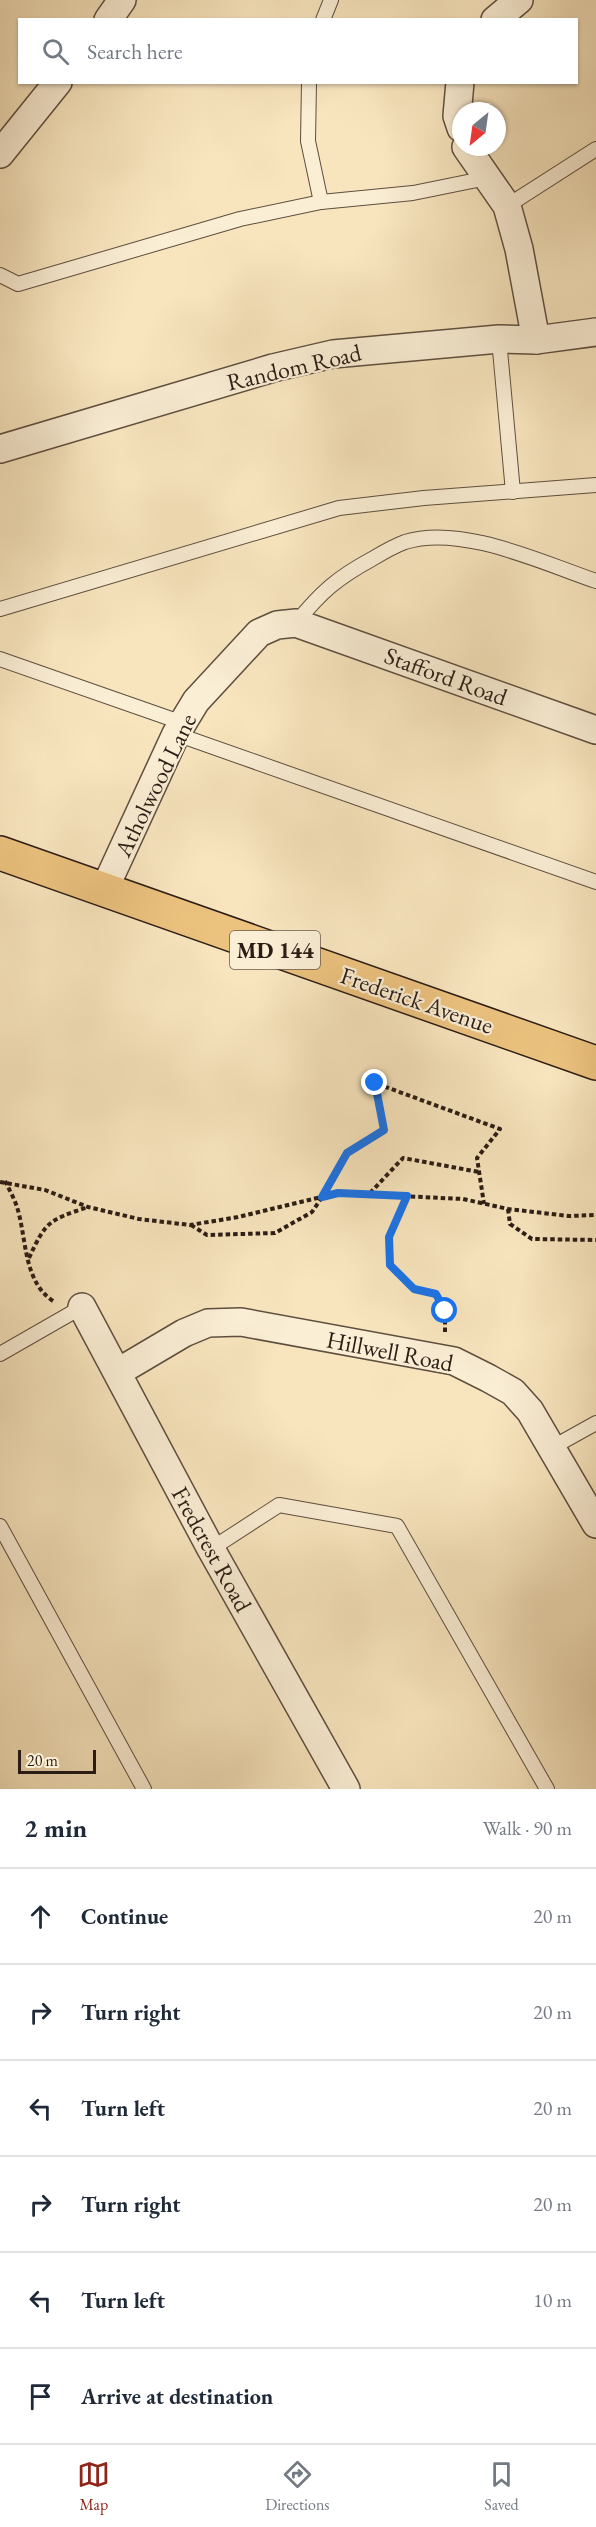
<!DOCTYPE html>
<html lang="en">
<head>
<meta charset="utf-8">
<style>
	:root { --surface:#fff; --page:#f2f2f3; --text:#1f2937; --muted:#747a83; --line:#e0e1e3; --accent:#8f2418 }
	body { margin:0; font-family:"EB Garamond",serif; background:var(--page); color:var(--text) }
	.compass { position:absolute; left:452px; top:102px; width:54px; height:54px; border-radius:50%; background:var(--surface); box-shadow:0 2px 4px #0004; rotate:209deg }
	.scale { position:absolute; left:18px; bottom:15px; width:78px; box-sizing:border-box; padding-left:6px; border:3px solid #2b1c15; border-top:0; font-size:16px; line-height:21px; white-space:nowrap; color:#2b1c15; -webkit-text-stroke:4px #faeed5; paint-order:stroke }
	.stop { position:absolute; width:18px; height:18px; margin:-14px; border:4px solid #1a73e8; border-radius:50%; background:#fff }
	.stop.end { background:#1a73e8; border-color:#fff; box-shadow:0 2px 6px #0008 }
	.list { margin:0; padding:0; list-style:none }
	h2 { display:flex; justify-content:space-between; align-items:center; height:78px; margin:0; padding:0 24px; font-size:26px }
	h2 small { font-size:20px; font-weight:400; color:var(--muted) }
	.list li { display:grid; grid-template-columns:39px 1fr auto; gap:18px; align-items:center; box-sizing:border-box; height:96px; padding:0 24px; border-top:2px solid var(--line) }
	.list b { display:block; font-size:22px; white-space:nowrap }
	.list em { font-size:20px; font-style:normal; color:var(--muted) }
	.icon { flex:none; width:33px; height:33px; fill:none; stroke:currentColor; stroke-width:2; stroke-linecap:round; stroke-linejoin:round }
	.map { position:relative; flex:none; width:596px; height:1789px; overflow:hidden }
	.search { position:absolute; background:var(--surface); box-shadow:0 2px 4px #0004; left:18px; right:18px; top:18px; height:66px; display:flex; align-items:center; gap:15px; box-sizing:border-box; padding:0 21px; border-radius:0px; color:var(--muted); font-size:22px }
	.sheet { height:654px; background:var(--surface) }
	nav { display:flex; justify-content:space-around; align-items:center; box-sizing:border-box; height:84px; border-top:2px solid var(--line); background:var(--surface); font-size:16px; color:var(--muted) }
	nav a { display:grid; justify-items:center; gap:3px }
	nav .on { color:var(--accent) }
	.map>svg:first-child { display:block }
	.lines { fill:none; stroke-linecap:round; stroke-linejoin:round }
	.service-casing { stroke:#5e4e3f; stroke-width:16 }
	.minor-casing { stroke:#5e4e3f; stroke-width:30 }
	.primary-casing { stroke:#2b1c15; stroke-width:36 }
	.path { stroke:#2b1c15; stroke-width:4; stroke-dasharray:4.5 3; stroke-linecap:butt }
	.service { stroke:#faeed5; stroke-width:14 }
	.minor { stroke:#faeed5; stroke-width:27 }
	.primary { stroke:#ecc27f; stroke-width:33 }
	.route { stroke:#1a73e8; stroke-width:8 }
	.labels { text-anchor:middle; dominant-baseline:central; stroke-width:4.5; stroke-linejoin:round; paint-order:stroke }
	.shield { fill:#faeed5; stroke:#695b4f; stroke-width:1.5 }
	.shield-label { font-size:22px; font-weight:bold; fill:#2b1c15 }
	.street-label { font-size:24px; fill:#2b1c15; stroke:#faeed5 }
</style>
</head>
<body>
<div class="map">
<svg width="596" height="1789" viewBox="0 0 596 1789">
	<rect width="100%" height="100%" fill="#f8e5be"/>
	<filter id="stains"><feTurbulence type="fractalNoise" baseFrequency=".00333" numOctaves="4"/><feColorMatrix values="0 0 0 0 .2 0 0 0 0 .09 0 0 0 0 .02 0 0 0 .5 -.17"/></filter>
	<radialGradient id="worn" r=".72"><stop offset=".6" stop-color="#630" stop-opacity="0"/><stop offset="1" stop-color="#630" stop-opacity=".3"/></radialGradient>
	<g class="lines">
		<defs>
			<g id="service">
				<polyline points="323,20 331,0"/>
				<polyline points="309,82 308,141 321,202"/>
				<polyline points="507,206 596,149"/>
				<polyline points="0,275 18,284 240,219 321,202 413,193 487,178"/>
				<polyline points="499,339 513,492"/>
				<polyline points="0,609 339,508 424,498 596,485"/>
				<path d="M296,623C321,592 337,578 372,559C382,553 394,546 405,542C461,524 543,563 596,581"/>
				<polyline points="0,659 183,723"/>
				<polyline points="176,734 596,882"/>
				<polyline points="0,1354 82,1307"/>
				<polyline points="553,1447 596,1423"/>
				<polyline points="0,1526 144,1789"/>
				<polyline points="211,1549 279,1505 397,1526 547,1789"/>
			</g>
			<g id="minor">
				<polyline points="108,20 122,0"/>
				<polyline points="495,20 519,0"/>
				<polyline points="460,82 457,116 461,128"/>
				<polyline points="466,147 507,206 519,249 536,340"/>
				<polyline points="0,154 58,82"/>
				<polyline points="0,449 273,368 333,354 499,339 536,340 596,332"/>
				<polyline points="104,890 176,734 196,701 259,633 277,625 296,623 596,730"/>
				<polyline points="82,1307 211,1549 346,1789"/>
				<polyline points="118,1372 184,1333 208,1323 241,1322 454,1361 488,1378 513,1392 530,1411 596,1524"/>
			</g>
			<polyline id="primary" points="0,853 596,1063"/>
		</defs>
		<!-- service casing -->
		<use href="#service" class="service-casing"/>
		<!-- minor casing -->
		<use href="#minor" class="minor-casing"/>
		<!-- primary casing -->
		<use href="#primary" class="primary-casing"/>
		<!-- path -->
		<g class="path">
			<path d="M5,1181C9,1189 14,1198 17,1207C27,1239 23,1281 53,1301"/>
			<polyline points="0,1182 45,1190 88,1207 139,1219 190,1225 238,1217 338,1193 463,1199 508,1209 569,1216 596,1215"/>
			<polyline points="370,1193 403,1158 479,1172"/>
			<polyline points="407,1196 389,1237 390,1265 414,1289 436,1294 445,1311 445,1333"/>
			<polyline points="508,1209 510,1224 532,1239 596,1240"/>
			<polyline points="191,1225 207,1235 275,1233 312,1212 335,1178 347,1153 384,1130 375,1083 500,1129 477,1158 484,1204"/>
			<path d="M29,1258C46,1221 49,1220 88,1207"/>
		</g>
		<!-- service -->
		<use href="#service" class="service"/>
		<!-- minor -->
		<use href="#minor" class="minor"/>
		<!-- primary -->
		<use href="#primary" class="primary"/>
	</g>
	<g class="lines">
		<!-- route -->
		<polyline class="route" points="375,1083 384,1130 347,1153 322,1197 338,1193 407,1196 389,1237 390,1265 414,1289 436,1294 445,1311"/>
	</g>
	<g class="labels">
		<!-- shield labels -->
		<rect class="shield" x="230" y="931" width="90" height="38" rx="4.5"/>
		<g class="shield-label">
			<text x="275" y="950">MD 144</text>
		</g>
		<!-- street labels -->
		<g class="street-label">
			<text transform="translate(294 367) rotate(-13)">Random Road</text>
			<text transform="translate(446 676) rotate(20)">Stafford Road</text>
			<text transform="translate(155 785) rotate(-64)">Atholwood Lane</text>
			<text transform="translate(417 1000) rotate(19)">Frederick Avenue</text>
			<text transform="translate(390 1351) rotate(11)">Hillwell Road</text>
			<text transform="translate(212 1549) rotate(61)">Fredcrest Road</text>
		</g>
	</g>
	<rect width="100%" height="100%" filter="url(#stains)"/>
	<rect width="100%" height="100%" fill="url(#worn)"/>
</svg>
<svg class="compass" viewBox="-18 -18 36 36"><path d="M0-13l5 13h-10z" fill="#e53935"/><path d="M0 13l5-13h-10z" fill="#747a83"/></svg>
<div class="scale">20 m</div>
<div class="stop" style="left:445px;top:1311px"></div>
<div class="stop end" style="left:375px;top:1083px"></div>
<div class="search"><svg class="icon" aria-label="search" viewBox="0 0 24 24"><circle cx="10" cy="10" r="6"/><path d="M15 15l6 6"/></svg>Search here</div>
</div>
<section class="sheet">
<h2>2 min<small>Walk · 90 m</small></h2>
<ul class="list">
<li><svg class="icon" aria-label="ahead" viewBox="0 0 24 24"><path d="M12 20V5M6 11l6-6 6 6"/></svg><div><b>Continue</b></div><em>20 m</em></li>
<li><svg class="icon" aria-label="right" viewBox="0 0 24 24"><path d="M7 20v-9h11M14 6l5 5-5 5"/></svg><div><b>Turn right</b></div><em>20 m</em></li>
<li><svg class="icon" aria-label="left" viewBox="0 0 24 24"><path d="M17 20v-9H6M10 6l-5 5 5 5"/></svg><div><b>Turn left</b></div><em>20 m</em></li>
<li><svg class="icon" aria-label="right" viewBox="0 0 24 24"><path d="M7 20v-9h11M14 6l5 5-5 5"/></svg><div><b>Turn right</b></div><em>20 m</em></li>
<li><svg class="icon" aria-label="left" viewBox="0 0 24 24"><path d="M17 20v-9H6M10 6l-5 5 5 5"/></svg><div><b>Turn left</b></div><em>10 m</em></li>
<li><svg class="icon" aria-label="arrive" viewBox="0 0 24 24"><path d="M6 21V4h12l-3 4 3 4H6"/></svg><div><b>Arrive at destination</b></div></li>
</ul>
</section>
<nav>
<a class="on"><svg class="icon" aria-label="map" viewBox="0 0 24 24"><path d="M3 6l6-2 6 2 6-2v14l-6 2-6-2-6 2zM9 4v14M15 6v14"/></svg>Map</a>
<a><svg class="icon" aria-label="directions" viewBox="0 0 24 24"><path d="M12 3l9 9-9 9-9-9zM9 14v-3h6M13 9l2 2-2 2"/></svg>Directions</a>
<a><svg class="icon" aria-label="saved" viewBox="0 0 24 24"><path d="M7 4h10v16l-5-4-5 4z"/></svg>Saved</a>
</nav>
</body>
</html>
